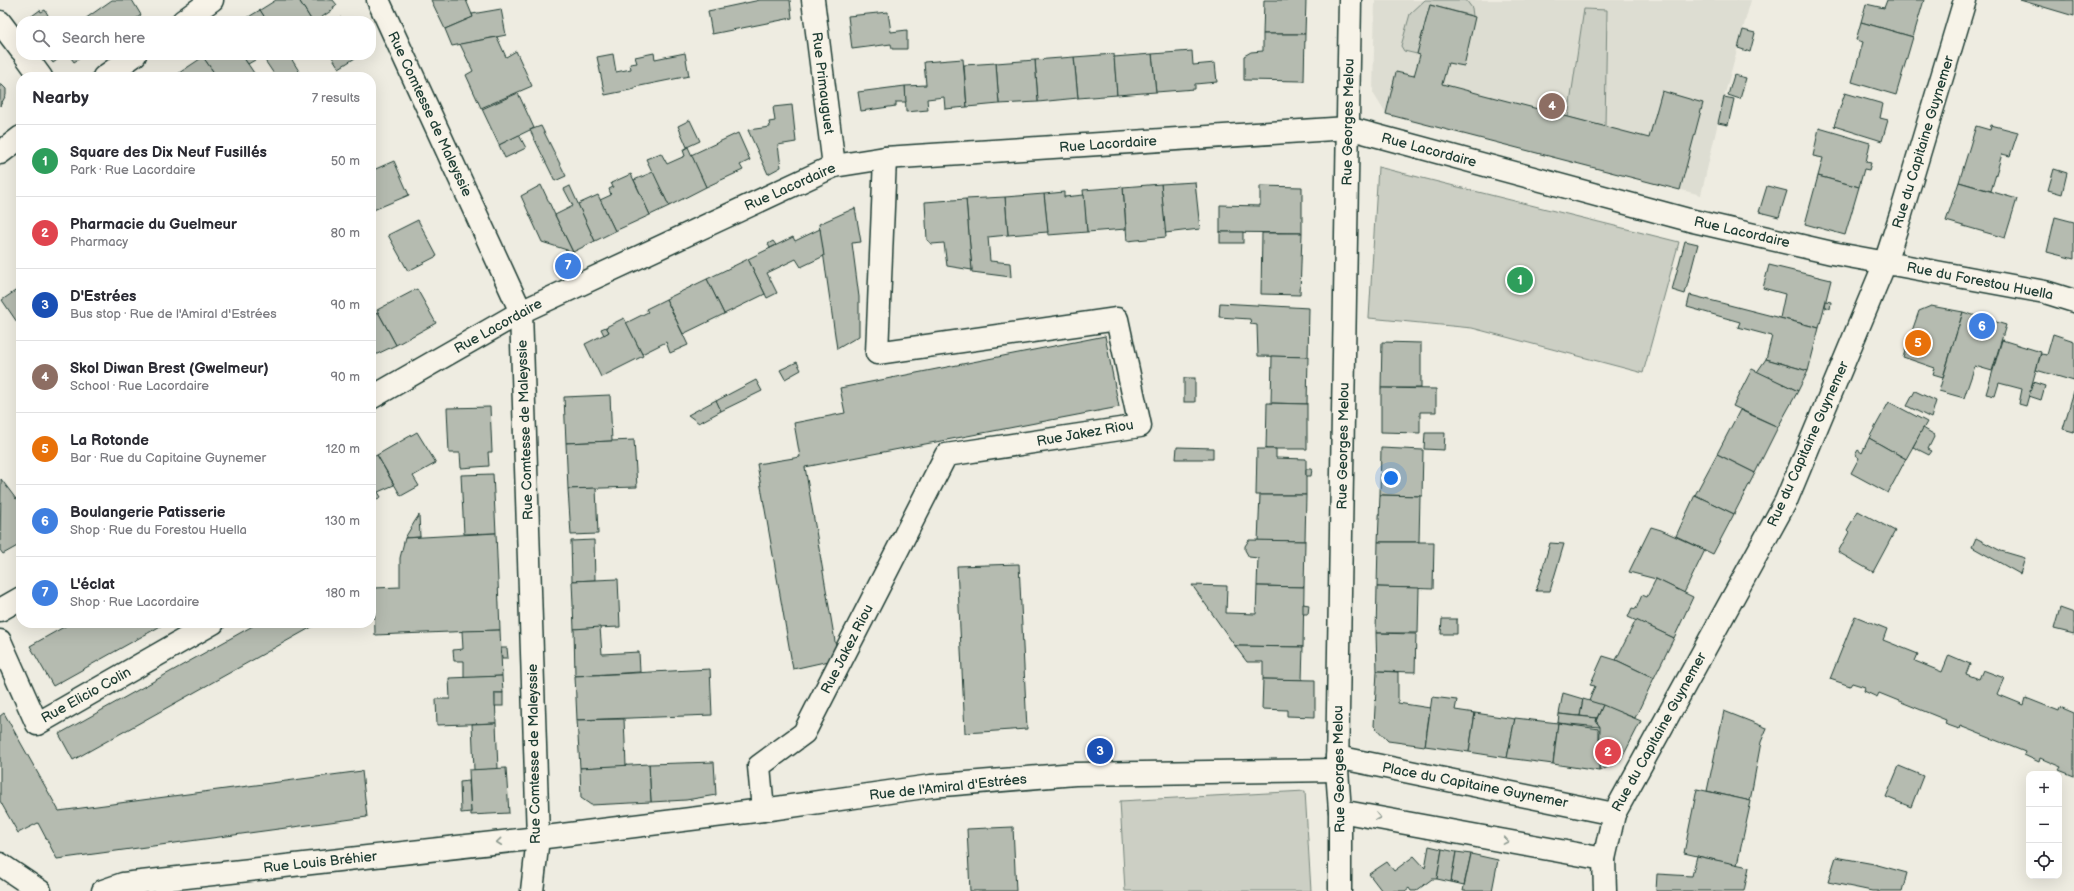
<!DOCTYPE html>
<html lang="en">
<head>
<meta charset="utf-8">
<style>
	:root { --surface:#fff; --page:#f7f7f7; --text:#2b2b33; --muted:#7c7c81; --line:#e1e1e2; --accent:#b45309 }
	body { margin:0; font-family:"Balsamiq Sans",sans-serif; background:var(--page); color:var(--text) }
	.controls { position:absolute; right:12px; bottom:12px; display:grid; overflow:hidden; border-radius:8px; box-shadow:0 4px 16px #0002 }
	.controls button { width:36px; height:36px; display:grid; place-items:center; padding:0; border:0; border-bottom:1px solid var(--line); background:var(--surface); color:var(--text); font:20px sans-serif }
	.you { position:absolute; left:1391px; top:478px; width:14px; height:14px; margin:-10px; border:3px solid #fff; border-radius:50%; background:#1a73e8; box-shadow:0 0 0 6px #1a73e833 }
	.badge { display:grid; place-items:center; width:26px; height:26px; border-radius:50%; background:var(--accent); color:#fff; font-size:13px; font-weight:700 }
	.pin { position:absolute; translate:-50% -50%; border:2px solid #fff; box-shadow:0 1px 4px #0006 }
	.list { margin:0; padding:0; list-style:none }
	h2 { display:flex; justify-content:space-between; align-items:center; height:52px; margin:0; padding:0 16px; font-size:17px }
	h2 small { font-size:13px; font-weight:400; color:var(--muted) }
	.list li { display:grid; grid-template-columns:26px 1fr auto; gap:12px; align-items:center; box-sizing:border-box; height:72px; padding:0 16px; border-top:1px solid var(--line) }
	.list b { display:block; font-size:15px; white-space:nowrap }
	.list p { margin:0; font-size:13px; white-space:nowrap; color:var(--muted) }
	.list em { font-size:13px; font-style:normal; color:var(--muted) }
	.icon { flex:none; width:22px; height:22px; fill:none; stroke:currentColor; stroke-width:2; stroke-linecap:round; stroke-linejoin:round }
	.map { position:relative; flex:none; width:2074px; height:891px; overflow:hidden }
	.search { position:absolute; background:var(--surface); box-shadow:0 4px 16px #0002; left:16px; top:16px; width:360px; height:44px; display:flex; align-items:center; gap:10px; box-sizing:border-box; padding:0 14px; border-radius:16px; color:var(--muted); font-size:15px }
	.panel { position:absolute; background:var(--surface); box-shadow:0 4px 16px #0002; left:16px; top:72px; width:360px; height:556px; border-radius:16px }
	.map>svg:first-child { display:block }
	.built { fill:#ddddd2 }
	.green { fill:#cccfc4; stroke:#76867c }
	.building { fill:#b5bbb0; stroke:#1f3d34 }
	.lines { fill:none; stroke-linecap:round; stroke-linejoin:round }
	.minor-casing { stroke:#1f3d34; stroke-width:25 }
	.minor { stroke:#f7f3e8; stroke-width:22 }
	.oneway { stroke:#8b988e }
	.labels { text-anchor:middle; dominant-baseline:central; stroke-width:3; stroke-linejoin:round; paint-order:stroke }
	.street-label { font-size:14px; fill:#1f3d34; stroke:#f7f3e8 }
</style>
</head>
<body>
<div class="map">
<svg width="2074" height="891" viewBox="0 0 2074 891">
	<rect width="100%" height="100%" fill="#eeece1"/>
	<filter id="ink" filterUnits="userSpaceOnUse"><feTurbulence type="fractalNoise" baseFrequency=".025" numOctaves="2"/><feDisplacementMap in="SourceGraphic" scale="8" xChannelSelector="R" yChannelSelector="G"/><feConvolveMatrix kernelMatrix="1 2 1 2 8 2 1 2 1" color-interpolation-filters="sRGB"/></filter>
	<g filter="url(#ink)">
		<!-- built -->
		<polygon class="built" points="1375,0 1751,0 1724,97 1701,195 1386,114 1373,93"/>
		<!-- green -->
		<g class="green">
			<polygon points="1425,0 1466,0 1472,8 1473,16 1430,5 1417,54 1404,51 1401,46 1410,14"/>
			<polygon points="1584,9 1607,10 1605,127 1568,117"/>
			<polygon points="1378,167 1679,242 1643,373 1472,328 1369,318"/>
			<polygon points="1305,791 1311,891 1125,891 1120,801"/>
		</g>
		<!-- building -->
		<g class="building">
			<polygon points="112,0 132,0 141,15 133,21 82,21"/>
			<polygon points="276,0 299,0 312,21 267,21 260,10"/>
			<polygon points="299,0 333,0 337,5 333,7 334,9 316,21 312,21"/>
			<polygon points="431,0 466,0 473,17 445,29"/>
			<polygon points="760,0 790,0 792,18 712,34 708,11"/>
			<polygon points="1264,0 1306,0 1305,34 1263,34"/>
			<polygon points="1887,0 1924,0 1913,37 1861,22 1866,4 1884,8"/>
			<polygon points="2020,0 2074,0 2074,16"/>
			<polygon points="1430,5 1475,17 1464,66 1448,63 1442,84 1649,138 1662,91 1703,103 1680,190 1386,114 1396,72 1414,76 1420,55 1417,54"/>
			<polygon points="501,9 506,35 452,46 445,29 473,17 472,14"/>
			<polygon points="40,10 41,12 45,10 48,15 45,18 48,21 25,21"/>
			<polygon points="260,10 267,21 242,21"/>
			<polygon points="888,12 891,32 907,30 907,49 892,49 891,44 852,49 848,16"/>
			<polygon points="341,17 344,21 335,21"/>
			<polygon points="1861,22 1913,37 1896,95 1852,82 1863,42 1856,40"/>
			<polygon points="1743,30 1755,33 1750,52 1738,48"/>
			<polygon points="1263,34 1305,34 1304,81 1244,80 1244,56 1251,52 1263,51"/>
			<polygon points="497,37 506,57 516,51 532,86 481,108 466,75 473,71 460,44"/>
			<polygon points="1192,51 1193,65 1215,63 1217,82 1195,84 1195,89 1156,92 1152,54"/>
			<polygon points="654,53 655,59 685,53 689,76 635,87 635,89 605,95 597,57 613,54 616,72 631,69 630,64 637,63 635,57"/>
			<polygon points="1114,54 1117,95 1078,98 1074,57"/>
			<polygon points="1152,54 1156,92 1117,95 1114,57"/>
			<polygon points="47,55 64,55 53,63"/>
			<polygon points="69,55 85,55 74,62"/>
			<polygon points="206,55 242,55 254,73 248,77 217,77 203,57"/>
			<polygon points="242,55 289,55 302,76 276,77 262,56 248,64"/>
			<polygon points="336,55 360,55 339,68 332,57"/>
			<polygon points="203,57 217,77 173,77"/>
			<polygon points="1074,57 1078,98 1038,102 1035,60"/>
			<polygon points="963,59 967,107 945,109 944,97 927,99 928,110 906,112 905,86 926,85 924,62"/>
			<polygon points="1035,60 1038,102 999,104 996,63"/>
			<polygon points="996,63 999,104 967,107 964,65"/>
			<polygon points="1734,75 1746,78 1740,99 1728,95"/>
			<polygon points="0,83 6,89 6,95 0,106"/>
			<polygon points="905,86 906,102 896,102 896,106 861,111 858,92"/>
			<polygon points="518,93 534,128 499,145 482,109"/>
			<polygon points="1845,93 1883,104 1880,118 1888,120 1882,141 1834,126"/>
			<polygon points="1724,97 1734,99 1728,125 1718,123"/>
			<polygon points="792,105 796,142 778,145 781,167 768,174 748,130 770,127 769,122 775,121 773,107"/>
			<polygon points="690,120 700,141 687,147 678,126"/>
			<polygon points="1991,125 2018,132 2010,156 2002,154 1991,191 1959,182 1976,126 1990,130"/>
			<polygon points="541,126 566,176 555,181 530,130"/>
			<polygon points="1819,128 1870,143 1866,162 1871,163 1869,170 1864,169 1859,187 1818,176 1823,158 1813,156"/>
			<polygon points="738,133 750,160 740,165 743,170 706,187 691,155"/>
			<polygon points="519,135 526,148 505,158 499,145"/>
			<polygon points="688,147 706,187 669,206 646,159 661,153 667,164 685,156 683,150"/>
			<polygon points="394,161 409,195 371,211 371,171"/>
			<polygon points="2054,169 2067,173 2062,194 2048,190"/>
			<polygon points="653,172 669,206 650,215 634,180"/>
			<polygon points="631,174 650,215 615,231 600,200 611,195 609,189 613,187 611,183"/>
			<polygon points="1818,176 1859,187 1845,235 1805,224"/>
			<polygon points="1195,182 1200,229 1165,233 1161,184"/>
			<polygon points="1959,182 2017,199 2005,238 1946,221"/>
			<polygon points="1161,184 1166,237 1127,241 1123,187"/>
			<polygon points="541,185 555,215 573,252 542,242 521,196"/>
			<polygon points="570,186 595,241 573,252 555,215 573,206 564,189"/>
			<polygon points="1260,186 1302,187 1302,233 1220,232 1220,205 1260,206"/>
			<polygon points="1767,186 1787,191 1779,217 1759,212"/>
			<polygon points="1123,187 1126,229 1087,232 1083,190"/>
			<polygon points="1064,192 1064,197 1084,195 1087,232 1048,235 1044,194"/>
			<polygon points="1044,194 1048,232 1008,235 1005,197"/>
			<polygon points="598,195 615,231 595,241 578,204"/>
			<polygon points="1005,197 1008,235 988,237 990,261 1010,263 1011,277 972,272 966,199"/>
			<polygon points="966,199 972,270 947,266 944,243 932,244 927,240 925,202"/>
			<polygon points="855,208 861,242 852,243 859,297 859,336 837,349 819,224"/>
			<polygon points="2055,217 2074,222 2074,259 2047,252"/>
			<polygon points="418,220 437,256 408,271 388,235"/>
			<polygon points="820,229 824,256 801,267 796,259 767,273 777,293 767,298 748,259 793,237 795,241"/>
			<rect x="1220" y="232" width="23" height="11"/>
			<polygon points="1262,233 1302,233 1300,295 1261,294"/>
			<polygon points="773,241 776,245 770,248 768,244"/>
			<polygon points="1685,241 1698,244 1685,294 1672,290"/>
			<polygon points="748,259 765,294 724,314 707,279"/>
			<polygon points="1769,265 1831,280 1819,328 1780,318 1785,294 1763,288"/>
			<polygon points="707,279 724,314 683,334 666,299"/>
			<polygon points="21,287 21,328 2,300"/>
			<polygon points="417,289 436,323 396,345 377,310"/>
			<polygon points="1690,295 1819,328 1808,371 1766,359 1772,336 1738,327 1740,322 1687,307"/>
			<polygon points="666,299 688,345 670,353 666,342 642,354 626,323 648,312 646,309"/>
			<polygon points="1826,301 1831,302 1830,309 1825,307"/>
			<polygon points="1220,303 1309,308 1308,357 1258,356 1257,325 1251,324 1250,319 1219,317"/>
			<polygon points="1931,306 1963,312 1943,377 1933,374 1935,368 1903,357 1919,311"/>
			<polygon points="378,312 396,345 371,357 371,315"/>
			<polygon points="1963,312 2006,325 1992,371 1975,366 1964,398 1939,391"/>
			<polygon points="624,318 643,356 601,377 585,344 609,332 606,327"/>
			<polygon points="606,327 609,332 604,335 601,329"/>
			<polygon points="2053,334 2074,341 2074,381 2036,370 2041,354 2047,355"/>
			<polygon points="1105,336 1119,407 805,467 838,659 793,669 757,464 800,457 794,423 845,413 840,388"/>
			<polygon points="2002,340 2041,352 2026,406 2019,404 2022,389 1999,383 1995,396 1986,394"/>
			<polygon points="1382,342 1421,343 1421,388 1381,388"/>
			<polygon points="1272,356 1308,357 1307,404 1271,403"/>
			<polygon points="1766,359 1808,371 1798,391 1757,372"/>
			<polygon points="797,362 801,370 785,379 780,370"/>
			<polygon points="1752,369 1798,391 1778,427 1733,406"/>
			<rect x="1184" y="378" width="11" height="24"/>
			<polygon points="756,380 762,391 721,411 716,401"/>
			<polygon points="2033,382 2045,386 2041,400 2029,396"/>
			<polygon points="1381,388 1436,389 1436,412 1420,412 1420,433 1381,432"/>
			<polygon points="1915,391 1936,401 1931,418 1907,406"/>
			<polygon points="2074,391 2074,432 2063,429"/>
			<polygon points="610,395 612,441 566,443 564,397"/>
			<polygon points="716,400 721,411 699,423 688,415"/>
			<polygon points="1889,402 1927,422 1906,459 1869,438"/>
			<polygon points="1267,403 1307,404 1307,449 1266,449"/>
			<polygon points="490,407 492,452 488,452 489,466 461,468 460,453 449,453 447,408"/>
			<polygon points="1740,410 1778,427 1755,473 1717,454"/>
			<polygon points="1923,428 1935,435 1928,449 1932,451 1929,455 1913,447"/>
			<polygon points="417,432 436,463 413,476 419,486 401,496 377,455"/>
			<polygon points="1425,433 1445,433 1444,450 1424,449"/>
			<polygon points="1869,438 1906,459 1888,493 1851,473 1859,458 1855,455 1858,450 1862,453"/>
			<polygon points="634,440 637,487 568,489 566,443"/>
			<polygon points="1177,447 1213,448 1213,459 1176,459"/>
			<polygon points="1381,448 1423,450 1422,496 1380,495"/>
			<polygon points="1257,449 1276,449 1276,458 1306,459 1306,495 1256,495"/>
			<polygon points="1717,454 1755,473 1734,514 1695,495"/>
			<polygon points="377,455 394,485 378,492 381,497 371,502 371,458"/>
			<polygon points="1306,469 1312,469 1311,476 1306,476"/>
			<polygon points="493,474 496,533 464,534 461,475"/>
			<polygon points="1,479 16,499 19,497 21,500 21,544 3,554 0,550"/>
			<polygon points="596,488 598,534 571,535 568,489"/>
			<polygon points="1260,495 1306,495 1305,541 1258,541"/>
			<polygon points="1380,495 1420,496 1419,542 1378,542"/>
			<polygon points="1695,495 1734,514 1713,554 1676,536"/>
			<polygon points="1858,511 1895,531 1873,572 1838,552 1849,532 1847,530"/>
			<polygon points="419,515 420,537 405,538 415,521"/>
			<polygon points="1651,527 1661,530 1705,550 1684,593 1656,579 1629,572"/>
			<polygon points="496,533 500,630 375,635 374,588 400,587 400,558 405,538"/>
			<polygon points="1976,538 2001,551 2025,558 2020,574 1972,547"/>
			<polygon points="594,540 595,580 572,581 571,541"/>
			<polygon points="1249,540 1305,541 1304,587 1257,586 1258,558 1249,557 1245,550 1245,546"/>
			<polygon points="1378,542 1434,542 1433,589 1377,587"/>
			<polygon points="1550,543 1564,544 1550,591 1536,591"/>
			<polygon points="1019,564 1027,729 965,733 957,566"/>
			<polygon points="618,579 620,627 574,629 572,581"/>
			<polygon points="1656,579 1693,597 1674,638 1628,617 1632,608 1636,609 1642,595 1647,597"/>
			<polygon points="1192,585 1227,586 1226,613 1256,614 1257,586 1304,587 1303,647 1235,646"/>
			<polygon points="1377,587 1419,588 1418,633 1376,633"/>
			<polygon points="1303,604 1309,605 1308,614 1303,614"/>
			<polygon points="2060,608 2074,613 2074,634 2054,629"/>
			<polygon points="1855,616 1887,629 1883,640 1918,654 1915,661 1942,672 1949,655 1970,664 1966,674 1979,679 1983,670 2004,678 1997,694 2024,705 2026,698 2059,711 2060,707 2074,713 2074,776 2059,770 2061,767 2040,758 2039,762 2024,755 2025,752 1960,726 1959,729 1945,724 1946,720 1879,693 1877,697 1864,691 1865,687 1852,683 1850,686 1830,679"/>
			<polygon points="1442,619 1457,619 1457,634 1441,634"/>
			<polygon points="1636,620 1674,638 1654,678 1616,660"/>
			<polygon points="71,623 166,623 53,686 30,646"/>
			<polygon points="258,623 319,623 73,760 59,734"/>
			<polygon points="600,627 602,654 639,652 640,672 575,676 574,629"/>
			<polygon points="500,630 502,676 464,678 464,661 454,661 453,650 463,649 462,631"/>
			<polygon points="1376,633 1416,634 1415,672 1377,671"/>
			<polygon points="1235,646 1303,647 1302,680 1263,679 1263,662 1247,662"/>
			<polygon points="501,648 507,648 508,658 502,658"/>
			<polygon points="1603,656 1616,660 1654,678 1635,718 1589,701 1595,686 1590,685"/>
			<polygon points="710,669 712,715 577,720 575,676"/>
			<polygon points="1377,671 1398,672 1398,703 1430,708 1425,746 1388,741 1374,726"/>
			<polygon points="502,676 503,693 495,693 496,723 437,725 436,699 450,699 449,678"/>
			<polygon points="1263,679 1315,680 1315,717 1287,716 1287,710 1262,709"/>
			<rect x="495" y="693" width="8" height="13"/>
			<polygon points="1563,693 1583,699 1580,716 1559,714"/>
			<polygon points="1432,697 1457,700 1455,710 1475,713 1469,752 1425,746"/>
			<polygon points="1583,699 1603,705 1597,718 1580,716"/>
			<polygon points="1603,705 1641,721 1620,762 1599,771 1600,727 1596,721"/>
			<polygon points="1724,711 1767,728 1761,742 1750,801 1707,791"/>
			<polygon points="4,713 59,811 362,771 367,817 57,859 38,823 18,833 0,801 0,716"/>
			<polygon points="1475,713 1515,719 1507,758 1469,752"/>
			<polygon points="1559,714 1597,718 1596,721 1600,727 1558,723"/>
			<polygon points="1515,718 1558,723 1553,764 1507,758"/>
			<polygon points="624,719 626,766 580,768 577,720"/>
			<polygon points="496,723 498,769 474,770 472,724"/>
			<polygon points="1558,723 1599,729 1599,771 1553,764"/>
			<polygon points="714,762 716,795 686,800 651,802 649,764"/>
			<polygon points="649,764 651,802 591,805 581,798 580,768"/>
			<polygon points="1899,766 1923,776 1911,807 1886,797"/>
			<polygon points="506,768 509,813 471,815 469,770"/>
			<polygon points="469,781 471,812 461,813 460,782"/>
			<polygon points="1697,789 1751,801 1737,865 1684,853"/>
			<polygon points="1013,827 1016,891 970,891 967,829"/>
			<polygon points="1429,846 1442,849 1437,879 1432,879 1416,891 1411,891 1409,888 1405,891 1382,891 1369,874 1387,862 1394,871 1414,856 1425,868"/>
			<polygon points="1442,849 1456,852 1451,882 1437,879"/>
			<polygon points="1456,852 1471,854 1464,885 1451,882"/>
			<polygon points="1471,854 1498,860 1492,891 1463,891"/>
			<polygon points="1697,856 1749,867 1744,891 1656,891 1657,874 1692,876"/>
			<polygon points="1836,857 1874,864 1907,873 1902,891 1872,891 1828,882"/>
		</g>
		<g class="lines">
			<defs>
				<g id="minor">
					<polyline points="378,0 521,312 538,838 532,891"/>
					<polyline points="813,0 834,166"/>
					<polyline points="183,21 212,0"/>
					<polyline points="0,22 21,50"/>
					<polyline points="25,55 41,77"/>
					<polyline points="104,77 135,55"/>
					<polyline points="0,153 21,137"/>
					<polyline points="371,398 521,312 834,166 885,158 1348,128 1689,220 1832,253 2045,292 2074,301"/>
					<polyline points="0,610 21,598"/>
					<polyline points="0,641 37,724 213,623"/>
					<polyline points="1337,757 1614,814"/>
					<polyline points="763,810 759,766 804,733 946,455 1140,426 1117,319 877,353 885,158"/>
					<polyline points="1340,811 1604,859"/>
					<polyline points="0,864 40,891"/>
					<polyline points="103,891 123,884 538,838 763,810 931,786 1075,774 1337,770"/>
					<polyline points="1340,891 1340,811 1337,770 1350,0"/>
					<polyline points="1605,891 1604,859 1614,814 1786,501 1885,263 1901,214 1965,0"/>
				</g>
			</defs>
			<!-- minor casing -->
			<use href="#minor" class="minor-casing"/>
			<!-- minor -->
			<use href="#minor" class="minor"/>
		</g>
		<!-- one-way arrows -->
		<defs><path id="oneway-chevron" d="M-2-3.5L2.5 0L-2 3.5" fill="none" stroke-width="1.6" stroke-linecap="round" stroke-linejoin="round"/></defs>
		<g class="oneway">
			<use href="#oneway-chevron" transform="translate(1378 817) rotate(10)"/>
			<use href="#oneway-chevron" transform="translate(1506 841) rotate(10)"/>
			<use href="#oneway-chevron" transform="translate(499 842) rotate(174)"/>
		</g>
	</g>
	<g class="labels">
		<!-- street labels -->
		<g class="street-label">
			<text transform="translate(823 83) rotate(83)">Rue Primauguet</text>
			<text transform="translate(430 114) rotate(65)">Rue Comtesse de Maleyssie</text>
			<text transform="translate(1348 122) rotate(-89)">Rue Georges Melou</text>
			<text transform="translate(1923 142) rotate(-73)">Rue du Capitaine Guynemer</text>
			<text transform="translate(1108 144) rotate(-4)">Rue Lacordaire</text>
			<text transform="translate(1429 150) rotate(15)">Rue Lacordaire</text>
			<text transform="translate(790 187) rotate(-24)">Rue Lacordaire</text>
			<text transform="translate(1742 232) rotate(13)">Rue Lacordaire</text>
			<text transform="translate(1980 281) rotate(11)">Rue du Forestou Huella</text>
			<text transform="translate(498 326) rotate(-29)">Rue Lacordaire</text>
			<text transform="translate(525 430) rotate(-92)">Rue Comtesse de Maleyssie</text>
			<text transform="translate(1085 433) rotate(-10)">Rue Jakez Riou</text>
			<text transform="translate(1808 444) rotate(-66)">Rue du Capitaine Guynemer</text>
			<text transform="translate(1343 446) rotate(-89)">Rue Georges Melou</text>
			<text transform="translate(847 649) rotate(-63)">Rue Jakez Riou</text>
			<text transform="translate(86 695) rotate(-29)">Rue Elicio Colin</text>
			<text transform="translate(1659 732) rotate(-61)">Rue du Capitaine Guynemer</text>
			<text transform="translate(534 754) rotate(-91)">Rue Comtesse de Maleyssie</text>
			<text transform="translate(1339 769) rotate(-91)">Rue Georges Melou</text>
			<text transform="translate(1475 785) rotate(11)">Place du Capitaine Guynemer</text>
			<text transform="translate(948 787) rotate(-6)">Rue de l'Amiral d'Estrées</text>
			<text transform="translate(320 862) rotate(-6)">Rue Louis Bréhier</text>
		</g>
	</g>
</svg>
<div class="controls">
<button>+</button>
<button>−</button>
<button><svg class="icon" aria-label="locate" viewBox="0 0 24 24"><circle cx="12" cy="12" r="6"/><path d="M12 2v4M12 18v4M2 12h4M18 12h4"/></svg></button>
</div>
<div class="you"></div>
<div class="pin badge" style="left:1520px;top:280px;background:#2e9e5b">1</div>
<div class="pin badge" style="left:1608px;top:752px;background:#e0444e">2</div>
<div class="pin badge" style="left:1100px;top:751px;background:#1a4fb4">3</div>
<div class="pin badge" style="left:1552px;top:106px;background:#8d6e63">4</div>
<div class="pin badge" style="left:1918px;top:343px;background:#e8710a">5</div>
<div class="pin badge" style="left:1982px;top:326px;background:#3f7fe0">6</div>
<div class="pin badge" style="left:568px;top:266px;background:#3f7fe0">7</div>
<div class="search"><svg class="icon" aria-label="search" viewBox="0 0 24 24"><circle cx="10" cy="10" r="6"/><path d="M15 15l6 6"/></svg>Search here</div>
<section class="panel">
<h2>Nearby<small>7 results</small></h2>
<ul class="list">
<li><span class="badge" style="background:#2e9e5b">1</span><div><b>Square des Dix Neuf Fusillés</b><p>Park · Rue Lacordaire</p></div><em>50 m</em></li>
<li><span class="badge" style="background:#e0444e">2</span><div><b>Pharmacie du Guelmeur</b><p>Pharmacy</p></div><em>80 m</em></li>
<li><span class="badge" style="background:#1a4fb4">3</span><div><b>D'Estrées</b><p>Bus stop · Rue de l'Amiral d'Estrées</p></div><em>90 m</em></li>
<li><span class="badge" style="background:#8d6e63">4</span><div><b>Skol Diwan Brest (Gwelmeur)</b><p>School · Rue Lacordaire</p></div><em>90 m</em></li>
<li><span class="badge" style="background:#e8710a">5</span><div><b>La Rotonde</b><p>Bar · Rue du Capitaine Guynemer</p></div><em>120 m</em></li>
<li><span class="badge" style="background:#3f7fe0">6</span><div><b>Boulangerie Patisserie</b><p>Shop · Rue du Forestou Huella</p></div><em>130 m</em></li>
<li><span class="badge" style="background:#3f7fe0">7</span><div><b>L'éclat</b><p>Shop · Rue Lacordaire</p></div><em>180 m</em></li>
</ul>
</section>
</div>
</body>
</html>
